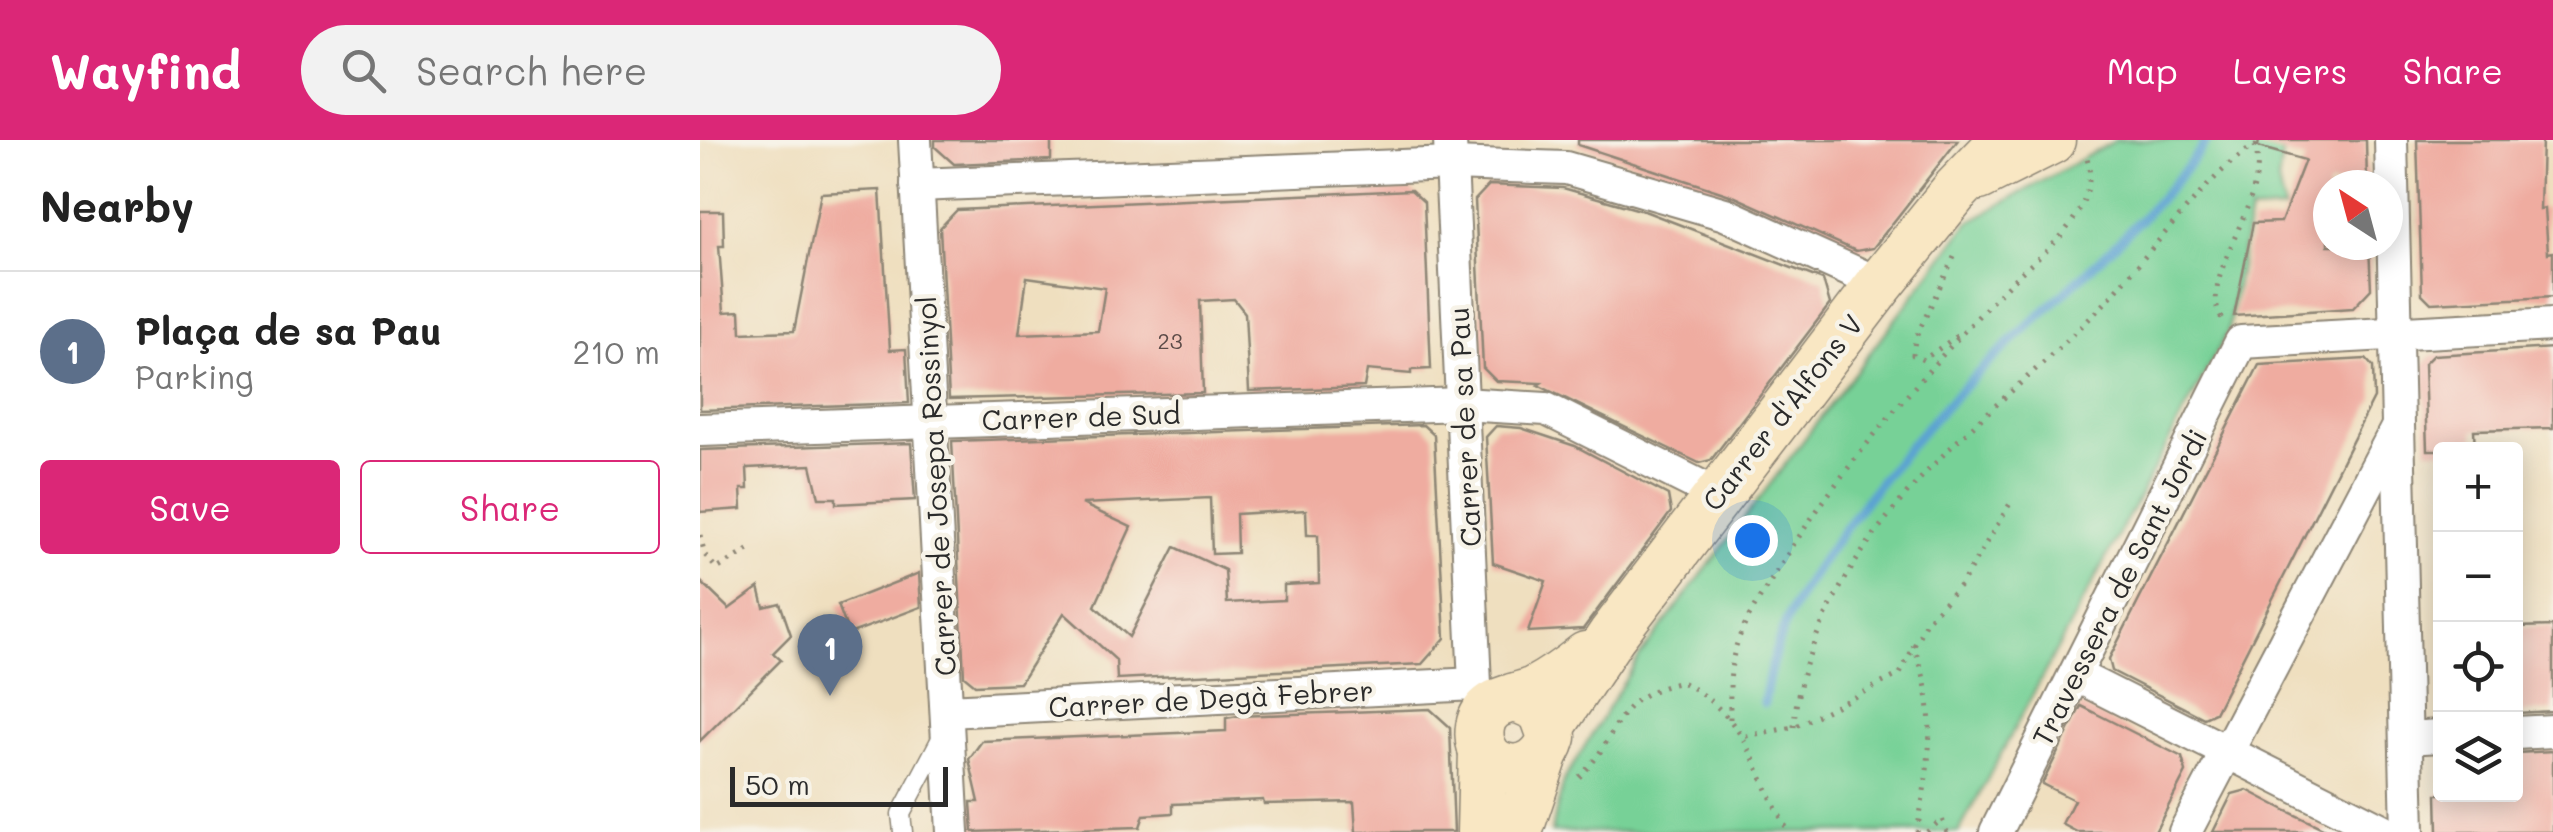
<!DOCTYPE html>
<html lang="en">
<head>
<meta charset="utf-8">
<style>
	:root { --surface:#fff; --page:#f2f2f2; --text:#222; --muted:#767676; --line:#e0e0e0; --accent:#db2777 }
	body { margin:0; font-family:Mali,sans-serif; background:var(--page); color:var(--text) }
	.controls { position:absolute; right:30px; bottom:30px; display:grid; overflow:hidden; border-radius:10px; box-shadow:0 5px 25px #0003 }
	.controls button { width:90px; height:90px; display:grid; place-items:center; padding:0; border:0; border-bottom:2px solid var(--line); background:var(--surface); color:var(--text); font:50px sans-serif }
	.compass { position:absolute; left:1613px; top:30px; width:90px; height:90px; border-radius:50%; background:var(--surface); box-shadow:0 5px 25px #0003; rotate:324deg }
	.scale { position:absolute; left:30px; bottom:25px; width:218px; box-sizing:border-box; padding-left:10px; border:5px solid #2b2b2b; border-top:0; font-size:28px; line-height:35px; white-space:nowrap; color:#2b2b2b; -webkit-text-stroke:8px #f7f3e8; paint-order:stroke }
	.you { position:absolute; left:1052px; top:400px; width:35px; height:35px; margin:-25px; border:8px solid #fff; border-radius:50%; background:#1a73e8; box-shadow:0 0 0 15px #1a73e833 }
	.badge { display:grid; place-items:center; width:65px; height:65px; border-radius:50%; background:var(--accent); color:#fff; font-size:32px; font-weight:700 }
	.pin { position:absolute; translate:-50% -82px; filter:drop-shadow(0 2px 5px #0008) }
	.pin::after { content:''; position:absolute; top:52px; width:35px; height:30px; background:inherit; clip-path:polygon(0 0,100% 0,50% 100%) }
	.list { margin:0; padding:0; list-style:none }
	h2 { display:flex; justify-content:space-between; align-items:center; height:130px; margin:0; padding:0 40px; font-size:42px }
	h2 small { font-size:32px; font-weight:400; color:var(--muted) }
	.list li { display:grid; grid-template-columns:65px 1fr auto; gap:30px; align-items:center; box-sizing:border-box; height:160px; padding:0 40px; border-top:2px solid var(--line) }
	.list b { display:block; font-size:38px; white-space:nowrap }
	.list p { margin:0; font-size:32px; white-space:nowrap; color:var(--muted) }
	.list em { font-size:32px; font-style:normal; color:var(--muted) }
	.actions { display:flex; gap:20px; padding:30px 40px }
	.actions a { flex:1; padding:22px 0; border:2px solid var(--accent); border-radius:10px; text-align:center; font-size:35px; color:var(--accent) }
	.actions .main { background:var(--accent); color:#fff }
	.icon { flex:none; width:55px; height:55px; fill:none; stroke:currentColor; stroke-width:2; stroke-linecap:round; stroke-linejoin:round }
	.map { position:relative; flex:none; width:1853px; height:692px; overflow:hidden }
	header { display:flex; align-items:center; gap:60px; box-sizing:border-box; height:140px; padding:0 50px; background:var(--accent); color:#fff }
	header strong { font-size:48px }
	nav { display:flex; gap:55px; margin-inline-start:auto; font-size:35px }
	.search { width:700px; height:90px; background:var(--page); display:flex; align-items:center; gap:25px; box-sizing:border-box; padding:0 35px; border-radius:55px; color:var(--muted); font-size:38px }
	main { display:flex }
	aside { flex:1; background:var(--surface) }
	.map>svg:first-child { display:block }
	.green { fill:#77d197; stroke:#517e61; stroke-width:2.5 }
	.lines { fill:none; stroke-linecap:round; stroke-linejoin:round }
	.stream { stroke:#5ca3d2; stroke-width:9 }
	.building { fill:#efaca0; fill-rule:evenodd }
	.lane-casing { stroke:#8d8575; stroke-width:21 }
	.street-casing { stroke:#8d8575; stroke-width:36 }
	.secondary-casing { stroke:#8d8575; stroke-width:51 }
	.path { stroke:#8d8575; stroke-width:5; stroke-dasharray:2.5 8; stroke-linecap:butt }
	.lane { stroke:#fff; stroke-width:18 }
	.street { stroke:#fff; stroke-width:32 }
	.secondary { stroke:#f9e7c3; stroke-width:48 }
	.labels { text-anchor:middle; dominant-baseline:central; stroke-width:9; stroke-linejoin:round; paint-order:stroke }
	.number-label { font-size:22px; fill:#5c4b48 }
	.street-label { font-size:28px; fill:#2b2b2b; stroke:#f7f3e8 }
</style>
</head>
<body>
<header>
<strong>Wayfind</strong>
<div class="search"><svg class="icon" aria-label="search" viewBox="0 0 24 24"><circle cx="10" cy="10" r="6"/><path d="M15 15l6 6"/></svg>Search here</div>
<nav><a>Map</a><a>Layers</a><a>Share</a></nav>
</header>
<main>
<aside>
<h2>Nearby<small></small></h2>
<ul class="list">
<li><span class="badge" style="background:#5c6f8a">1</span><div><b>Plaça de sa Pau</b><p>Parking</p></div><em>210 m</em></li>
</ul>
<div class="actions"><a class="main">Save</a><a>Share</a></div>
</aside>
<div class="map">
<svg width="1853" height="692" viewBox="0 0 1853 692">
	<rect width="100%" height="100%" fill="#f7f3e8"/>
	<filter id="ink" filterUnits="userSpaceOnUse"><feTurbulence type="fractalNoise" baseFrequency=".01" numOctaves="2"/><feDisplacementMap in="SourceGraphic" scale="20" xChannelSelector="R" yChannelSelector="G"/><feConvolveMatrix kernelMatrix="1 2 1 2 8 2 1 2 1" color-interpolation-filters="sRGB"/></filter>
	<filter id="wash" filterUnits="userSpaceOnUse"><feTurbulence type="fractalNoise" baseFrequency=".0048" numOctaves="4" result="noise"/><feDisplacementMap in="SourceGraphic" scale="40" xChannelSelector="R" yChannelSelector="G"/><feGaussianBlur stdDeviation="2.25" result="paint"/><feColorMatrix in="noise" values="0 0 0 0 0 0 0 0 0 0 0 0 0 0 0 0 0 1.4 0 .05"/><feComposite in="paint" operator="in"/></filter>
	<g filter="url(#wash)">
		<rect width="100%" height="100%" fill="#efdfbf"/>
		<!-- green -->
		<polygon class="green" points="1416,0 1584,0 1578,42 1584,70 1550,72 1528,191 1259,692 851,692 864,640 939,517 1269,82"/>
		<g class="lines">
			<!-- stream -->
			<path class="stream" d="M1064,563C1077,481 1099,453 1146,387C1185,333 1226,284 1274,237C1354,159 1441,91 1508,0"/>
		</g>
		<g id="blocks">
			<!-- building -->
			<g class="building">
				<polygon points="235,0 351,0 351,20 254,24 235,7"/>
				<polygon points="878,0 1258,0 1173,108 1156,111 1033,56 878,5"/>
				<polygon points="1559,0 1666,0 1667,45 1628,45 1628,105 1669,105 1671,149 1653,168 1534,176 1553,83 1581,82 1605,20 1558,7"/>
				<polygon points="1717,0 1842,0 1840,69 1845,68 1848,113 1853,112 1853,157 1731,163 1722,154"/>
				<polygon points="789,45 863,48 947,72 1123,140 1130,164 1011,320 999,323 838,245 841,243 796,241 783,228 775,60"/>
				<polygon points="180,50 190,210 206,209 209,263 0,270 0,71 23,71 24,106 19,106 24,172 40,171 41,193 94,191 121,53"/>
				<path d="M711,50L724,62L731,229L711,230V234L667,230L664,247L549,251L545,173L534,159L500,161L503,253L249,259L240,88L257,70ZM327,137L405,148L398,191L319,194Z"/>
				<polygon points="1853,208 1853,288 1774,290 1775,310 1727,310 1724,224 1733,215"/>
				<polygon points="1666,219 1673,227 1674,258 1515,573 1504,578 1412,531 1409,519 1559,225"/>
				<path d="M723,285L734,295L745,498L722,524L417,539L416,520L364,473L320,543L275,545L264,536L252,301ZM510,358L512,414L537,413L536,374L606,370L607,395H618L619,443L584,445V460L527,463L525,430L475,407L429,497L395,466L431,387L382,364Z"/>
				<polygon points="796,286 821,288 875,306 968,355 971,372 883,489 828,492 846,441 793,423 786,297"/>
				<polygon points="211,303 215,360 136,364 136,358 119,358 111,325 47,328 48,349 41,349 42,369 0,372 0,310"/>
				<polygon points="219,433 221,467 149,494 138,465"/>
				<polygon points="0,441 29,469 59,447 64,467 80,463 91,495 73,513 81,520 0,601"/>
				<polygon points="1853,486 1853,571 1816,573 1816,487"/>
				<polygon points="1381,566 1482,617 1486,632 1455,692 1377,692 1362,684 1374,660 1342,644"/>
				<polygon points="730,569 750,587 754,692 656,692 654,662 564,664 563,660 473,664 473,673 444,675 440,687 273,692 271,662 279,662 269,619 282,601 526,591 526,578 538,576"/>
				<polygon points="1853,611 1853,692 1738,692 1737,654 1816,654 1816,613"/>
				<polygon points="1547,650 1587,671 1631,692 1513,692 1532,654"/>
			</g>
		</g>
	</g>
	<g filter="url(#ink)">
		<use href="#blocks" fill-opacity="0" stroke="#8d8575" stroke-width="2.5"/>
		<g class="lines">
			<defs>
				<polyline id="lane" points="203,692 201,674 244,593"/>
				<g id="street">
					<polyline points="215,0 253,692"/>
					<polyline points="750,0 775,544 787,571"/>
					<polyline points="1691,0 1708,692"/>
					<polyline points="217,45 752,24 866,28 1025,74 1180,144"/>
					<polyline points="0,290 762,264 846,269 1018,355"/>
					<polyline points="1375,535 1686,692"/>
					<polyline points="248,571 775,544"/>
					<polyline points="1816,593 1853,591"/>
					<polyline points="1706,598 1740,596"/>
					<polyline points="1296,692 1541,202 1853,185"/>
					<polyline points="1485,692 1696,290"/>
				</g>
				<g id="secondary">
					<polyline points="1279,36 1351,0"/>
					<path d="M815,557L842,569L852,597C838,646 773,634 780,587C785,558 814,560 834,551C853,541 870,529 886,516"/>
					<polyline points="851,586 912,495 1180,144 1255,51 1304,0"/>
					<polyline points="781,692 783,609"/>
					<polyline points="818,692 844,615"/>
				</g>
			</defs>
			<!-- lane casing -->
			<use href="#lane" class="lane-casing"/>
			<!-- street casing -->
			<use href="#street" class="street-casing"/>
			<!-- secondary casing -->
			<use href="#secondary" class="secondary-casing"/>
			<!-- path -->
			<g class="path">
				<polyline points="1254,117 1215,199 1213,215 1223,220 1261,193"/>
				<polyline points="0,395 5,415 17,429 52,408"/>
				<path d="M1213,504C1240,571 1229,623 1217,692"/>
				<path d="M1030,579C1030,560 1029,537 1033,518C1039,487 1061,457 1077,431C1141,327 1221,236 1305,148C1324,128 1348,113 1365,91C1383,68 1396,42 1386,15"/>
				<path d="M1094,587C1096,545 1112,503 1131,465C1200,330 1303,268 1404,164C1437,129 1519,21 1555,6C1572,58 1495,140 1522,179"/>
				<polyline points="1046,596 1094,587 1200,534 1226,482 1262,443 1311,362"/>
				<path d="M879,637C923,596 909,557 982,542C1055,583 1050,628 1089,692"/>
				<polyline points="1227,692 1242,679 1247,692"/>
			</g>
			<!-- lane -->
			<use href="#lane" class="lane"/>
			<!-- street -->
			<use href="#street" class="street"/>
			<!-- secondary -->
			<use href="#secondary" class="secondary"/>
		</g>
	</g>
	<g class="labels">
		<!-- number labels -->
		<g class="number-label">
			<text x="470" y="200">23</text>
		</g>
		<!-- street labels -->
		<g class="street-label">
			<text transform="translate(1082 272) rotate(-52)">Carrer d'Alfons V</text>
			<text transform="translate(381 276) rotate(-2)">Carrer de Sud</text>
			<text transform="translate(764 287) rotate(-93)">Carrer de sa Pau</text>
			<text transform="translate(235 346) rotate(-93)">Carrer de Josepa Rossinyol</text>
			<text transform="translate(1419 447) rotate(-63)">Travessera de Sant Jordi</text>
			<text transform="translate(511 558) rotate(-3)">Carrer de Degà Febrer</text>
		</g>
	</g>
</svg>
<div class="controls">
<button>+</button>
<button>−</button>
<button><svg class="icon" aria-label="locate" viewBox="0 0 24 24"><circle cx="12" cy="12" r="6"/><path d="M12 2v4M12 18v4M2 12h4M18 12h4"/></svg></button>
<button><svg class="icon" aria-label="layers" viewBox="0 0 24 24"><path d="M12 4l9 5-9 5-9-5zM3 14l9 5 9-5"/></svg></button>
</div>
<svg class="compass" viewBox="-18 -18 36 36"><path d="M0-13l5 13h-10z" fill="#e53935"/><path d="M0 13l5-13h-10z" fill="#767676"/></svg>
<div class="scale">50 m</div>
<div class="you"></div>
<div class="pin badge" style="left:130px;top:556px;background:#5c6f8a">1</div>
</div>
</main>
</body>
</html>
